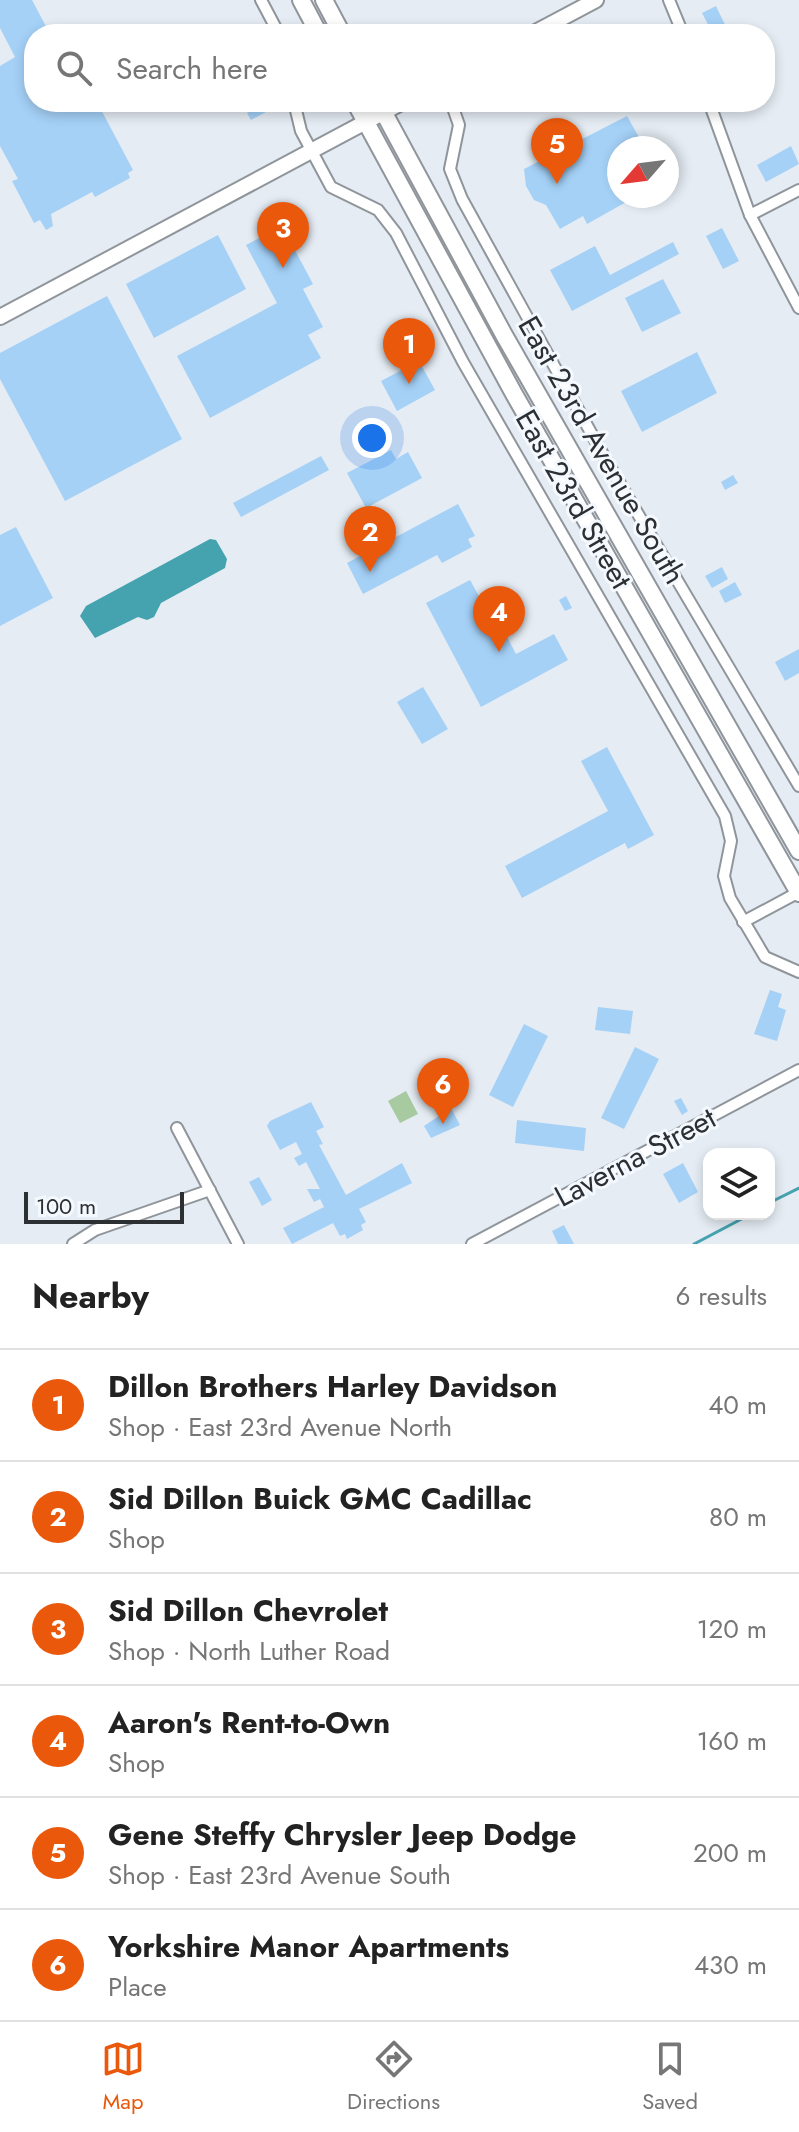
<!DOCTYPE html>
<html lang="en">
<head>
<meta charset="utf-8">
<style>
	:root { --surface:#fff; --page:#f6f6f6; --text:#222; --muted:#767676; --line:#e0e0e0; --accent:#ea580c }
	body { margin:0; font-family:Jost,sans-serif; background:var(--page); color:var(--text) }
	.controls { position:absolute; right:24px; bottom:24px; display:grid; overflow:hidden; border-radius:16px; box-shadow:0 4px 12px #0003 }
	.controls button { width:72px; height:72px; display:grid; place-items:center; padding:0; border:0; border-bottom:2px solid var(--line); background:var(--surface); color:var(--text); font:40px sans-serif }
	.compass { position:absolute; left:607px; top:136px; width:72px; height:72px; border-radius:50%; background:var(--surface); box-shadow:0 4px 12px #0003; rotate:242deg }
	.scale { position:absolute; left:24px; bottom:20px; width:160px; box-sizing:border-box; padding-left:8px; border:4px solid #2d3032; border-top:0; font-size:22px; line-height:28px; white-space:nowrap; color:#2d3032; -webkit-text-stroke:6px #f4f9ff; paint-order:stroke }
	.you { position:absolute; left:372px; top:438px; width:28px; height:28px; margin:-20px; border:6px solid #fff; border-radius:50%; background:#1a73e8; box-shadow:0 0 0 12px #1a73e833 }
	.badge { display:grid; place-items:center; width:52px; height:52px; border-radius:50%; background:var(--accent); color:#fff; font-size:26px; font-weight:700 }
	.pin { position:absolute; translate:-50% -66px; filter:drop-shadow(0 2px 4px #0008) }
	.pin::after { content:''; position:absolute; top:42px; width:28px; height:24px; background:inherit; clip-path:polygon(0 0,100% 0,50% 100%) }
	.list { margin:0; padding:0; list-style:none }
	h2 { display:flex; justify-content:space-between; align-items:center; height:104px; margin:0; padding:0 32px; font-size:34px }
	h2 small { font-size:26px; font-weight:400; color:var(--muted) }
	.list li { display:grid; grid-template-columns:52px 1fr auto; gap:24px; align-items:center; box-sizing:border-box; height:112px; padding:0 32px; border-top:2px solid var(--line) }
	.list b { display:block; font-size:30px; white-space:nowrap }
	.list p { margin:0; font-size:26px; white-space:nowrap; color:var(--muted) }
	.list em { font-size:26px; font-style:normal; color:var(--muted) }
	.icon { flex:none; width:44px; height:44px; fill:none; stroke:currentColor; stroke-width:2; stroke-linecap:round; stroke-linejoin:round }
	.map { position:relative; flex:none; width:799px; height:1244px; overflow:hidden }
	.search { position:absolute; background:var(--surface); box-shadow:0 4px 12px #0003; left:24px; right:24px; top:24px; height:88px; display:flex; align-items:center; gap:20px; box-sizing:border-box; padding:0 28px; border-radius:32px; color:var(--muted); font-size:30px }
	.sheet { height:776px; background:var(--surface) }
	nav { display:flex; justify-content:space-around; align-items:center; box-sizing:border-box; height:112px; border-top:2px solid var(--line); background:var(--surface); font-size:22px; color:var(--muted) }
	nav a { display:grid; justify-items:center; gap:4px }
	nav .on { color:var(--accent) }
	.map>svg:first-child { display:block }
	.green { fill:#a7caa1 }
	.water { fill:#45a2af }
	.lines { fill:none; stroke-linecap:round; stroke-linejoin:round }
	.stream { stroke:#45a2af; stroke-width:3 }
	.building { fill:#a5d1f7 }
	.street-casing { stroke:#8f959b; stroke-width:14 }
	.secondary-casing { stroke:#8f959b; stroke-width:18 }
	.primary-casing { stroke:#8f959b; stroke-width:20 }
	.street { stroke:#fff; stroke-width:10 }
	.secondary { stroke:#fff; stroke-width:14 }
	.primary { stroke:#fff; stroke-width:16 }
	.labels { text-anchor:middle; dominant-baseline:central; stroke-width:6; stroke-linejoin:round; paint-order:stroke }
	.street-label { font-size:30px; fill:#2d3032; stroke:#f4f9ff }
</style>
</head>
<body>
<div class="map">
<svg width="799" height="1244" viewBox="0 0 799 1244">
	<rect width="100%" height="100%" fill="#e5ecf3"/>
	<!-- green -->
	<polygon class="green" points="406,1091 418,1114 400,1123 388,1101"/>
	<!-- water -->
	<polygon class="water" points="210,539 216,540 227,559 225,568 161,603 154,617 147,620 138,617 95,638 80,616 86,606"/>
	<g class="lines">
		<!-- stream -->
		<g class="stream">
			<polyline points="769,1203 799,1188"/>
			<polyline points="694,1244 751,1214"/>
		</g>
	</g>
	<!-- building -->
	<g class="building">
		<polygon points="0,0 32,0 50,34 34,34 34,102 97,102 133,170 128,173 130,178 95,197 92,192 51,214 53,226 46,230 40,220 34,223 12,181 18,179 0,146 0,66 15,57 0,28"/>
		<polygon points="716,6 728,31 722,34 713,34 702,13"/>
		<polygon points="262,105 266,112 251,120 247,113"/>
		<polygon points="627,116 645,148 619,148 619,196 637,196 587,224 583,216 560,229 546,205 534,200 526,186 524,169"/>
		<polygon points="791,146 799,164 766,182 757,165"/>
		<polygon points="282,226 313,284 303,289 323,327 308,335 321,358 210,418 177,356 277,303 246,245"/>
		<polygon points="722,228 739,261 723,269 706,236"/>
		<polygon points="218,235 246,289 154,338 126,284"/>
		<polygon points="673,242 679,254 572,311 550,270 595,246 610,275"/>
		<polygon points="663,279 681,313 642,332 625,298"/>
		<polygon points="107,296 182,439 65,501 0,379 0,353"/>
		<polygon points="697,352 717,393 642,432 621,391"/>
		<polygon points="419,361 435,390 397,411 381,381"/>
		<polygon points="391,450 396,459 408,452 422,478 366,508 347,473"/>
		<polygon points="321,456 329,470 241,517 233,503"/>
		<polygon points="733,475 738,483 725,490 721,482"/>
		<polygon points="458,504 475,536 468,539 472,547 442,563 437,555 363,594 347,563"/>
		<polygon points="16,527 53,598 0,626 0,535"/>
		<polygon points="722,567 728,579 712,588 705,576"/>
		<polygon points="470,580 480,598 485,595 516,654 554,634 568,660 481,707 426,603"/>
		<polygon points="735,582 742,595 725,603 719,591"/>
		<polygon points="566,596 572,608 565,611 559,600"/>
		<polygon points="799,649 799,673 785,681 775,662"/>
		<polygon points="423,687 448,729 422,744 397,702"/>
		<polygon points="607,747 654,835 628,849 625,843 522,898 505,866 608,811 581,761"/>
		<polygon points="770,990 782,994 778,1007 786,1010 777,1041 754,1034"/>
		<polygon points="598,1007 633,1011 630,1034 595,1030"/>
		<polygon points="524,1024 548,1036 513,1107 489,1095"/>
		<polygon points="635,1047 659,1059 624,1129 601,1118"/>
		<polygon points="681,1098 688,1111 682,1115 674,1101"/>
		<polygon points="311,1102 324,1127 316,1131 323,1144 319,1145 346,1195 402,1163 412,1183 359,1209 366,1222 361,1225 363,1230 347,1239 345,1234 340,1236 333,1223 292,1244 283,1228 324,1207 320,1199 314,1202 307,1189 320,1189 306,1162 299,1166 294,1158 302,1154 296,1142 280,1150 267,1126 270,1121"/>
		<polygon points="451,1108 460,1125 431,1138 424,1126"/>
		<polygon points="517,1120 586,1128 584,1151 515,1143"/>
		<polygon points="683,1163 698,1192 679,1203 663,1174"/>
		<polygon points="259,1177 272,1200 262,1206 249,1182"/>
		<polygon points="564,1225 574,1244 558,1244 552,1231"/>
	</g>
	<g class="lines">
		<defs>
			<g id="street">
				<polyline points="261,0 279,34"/>
				<polyline points="669,0 683,34"/>
				<polyline points="294,102 301,131 331,187 378,210 396,233 463,362 725,816 731,841 724,876 730,898 765,957 799,972"/>
				<polyline points="451,102 459,125 450,169 462,199 606,460 799,786"/>
				<polyline points="709,102 750,215 799,308"/>
				<polyline points="750,215 799,190"/>
				<polyline points="743,922 799,892"/>
				<polyline points="177,1128 238,1244"/>
				<polyline points="73,1244 95,1230 210,1190"/>
				<polyline points="472,1244 799,1070"/>
			</g>
			<g id="secondary">
				<polyline points="532,34 596,0"/>
				<polyline points="0,317 403,102"/>
			</g>
			<g id="primary">
				<polyline points="301,0 319,34"/>
				<polyline points="324,0 342,34"/>
				<polyline points="355,102 514,394 799,893"/>
				<polyline points="378,102 504,335 799,851"/>
			</g>
		</defs>
		<!-- street casing -->
		<use href="#street" class="street-casing"/>
		<!-- secondary casing -->
		<use href="#secondary" class="secondary-casing"/>
		<!-- primary casing -->
		<use href="#primary" class="primary-casing"/>
		<!-- street -->
		<use href="#street" class="street"/>
		<!-- secondary -->
		<use href="#secondary" class="secondary"/>
		<!-- primary -->
		<use href="#primary" class="primary"/>
	</g>
	<g class="labels">
		<!-- street labels -->
		<g class="street-label">
			<text transform="translate(602 450) rotate(60)">East 23rd Avenue South</text>
			<text transform="translate(574 499) rotate(60)">East 23rd Street</text>
			<text transform="translate(635 1157) rotate(-28)">Laverna Street</text>
		</g>
	</g>
</svg>
<div class="controls">
<button><svg class="icon" aria-label="layers" viewBox="0 0 24 24"><path d="M12 4l9 5-9 5-9-5zM3 14l9 5 9-5"/></svg></button>
</div>
<svg class="compass" viewBox="-18 -18 36 36"><path d="M0-13l5 13h-10z" fill="#e53935"/><path d="M0 13l5-13h-10z" fill="#767676"/></svg>
<div class="scale">100 m</div>
<div class="you"></div>
<div class="pin badge" style="left:409px;top:384px">1</div>
<div class="pin badge" style="left:370px;top:572px">2</div>
<div class="pin badge" style="left:283px;top:268px">3</div>
<div class="pin badge" style="left:499px;top:652px">4</div>
<div class="pin badge" style="left:557px;top:184px">5</div>
<div class="pin badge" style="left:443px;top:1124px">6</div>
<div class="search"><svg class="icon" aria-label="search" viewBox="0 0 24 24"><circle cx="10" cy="10" r="6"/><path d="M15 15l6 6"/></svg>Search here</div>
</div>
<section class="sheet">
<h2>Nearby<small>6 results</small></h2>
<ul class="list">
<li><span class="badge">1</span><div><b>Dillon Brothers Harley Davidson</b><p>Shop · East 23rd Avenue North</p></div><em>40 m</em></li>
<li><span class="badge">2</span><div><b>Sid Dillon Buick GMC Cadillac</b><p>Shop</p></div><em>80 m</em></li>
<li><span class="badge">3</span><div><b>Sid Dillon Chevrolet</b><p>Shop · North Luther Road</p></div><em>120 m</em></li>
<li><span class="badge">4</span><div><b>Aaron's Rent-to-Own</b><p>Shop</p></div><em>160 m</em></li>
<li><span class="badge">5</span><div><b>Gene Steffy Chrysler Jeep Dodge</b><p>Shop · East 23rd Avenue South</p></div><em>200 m</em></li>
<li><span class="badge">6</span><div><b>Yorkshire Manor Apartments</b><p>Place</p></div><em>430 m</em></li>
</ul>
</section>
<nav>
<a class="on"><svg class="icon" aria-label="map" viewBox="0 0 24 24"><path d="M3 6l6-2 6 2 6-2v14l-6 2-6-2-6 2zM9 4v14M15 6v14"/></svg>Map</a>
<a><svg class="icon" aria-label="directions" viewBox="0 0 24 24"><path d="M12 3l9 9-9 9-9-9zM9 14v-3h6M13 9l2 2-2 2"/></svg>Directions</a>
<a><svg class="icon" aria-label="saved" viewBox="0 0 24 24"><path d="M7 4h10v16l-5-4-5 4z"/></svg>Saved</a>
</nav>
</body>
</html>
